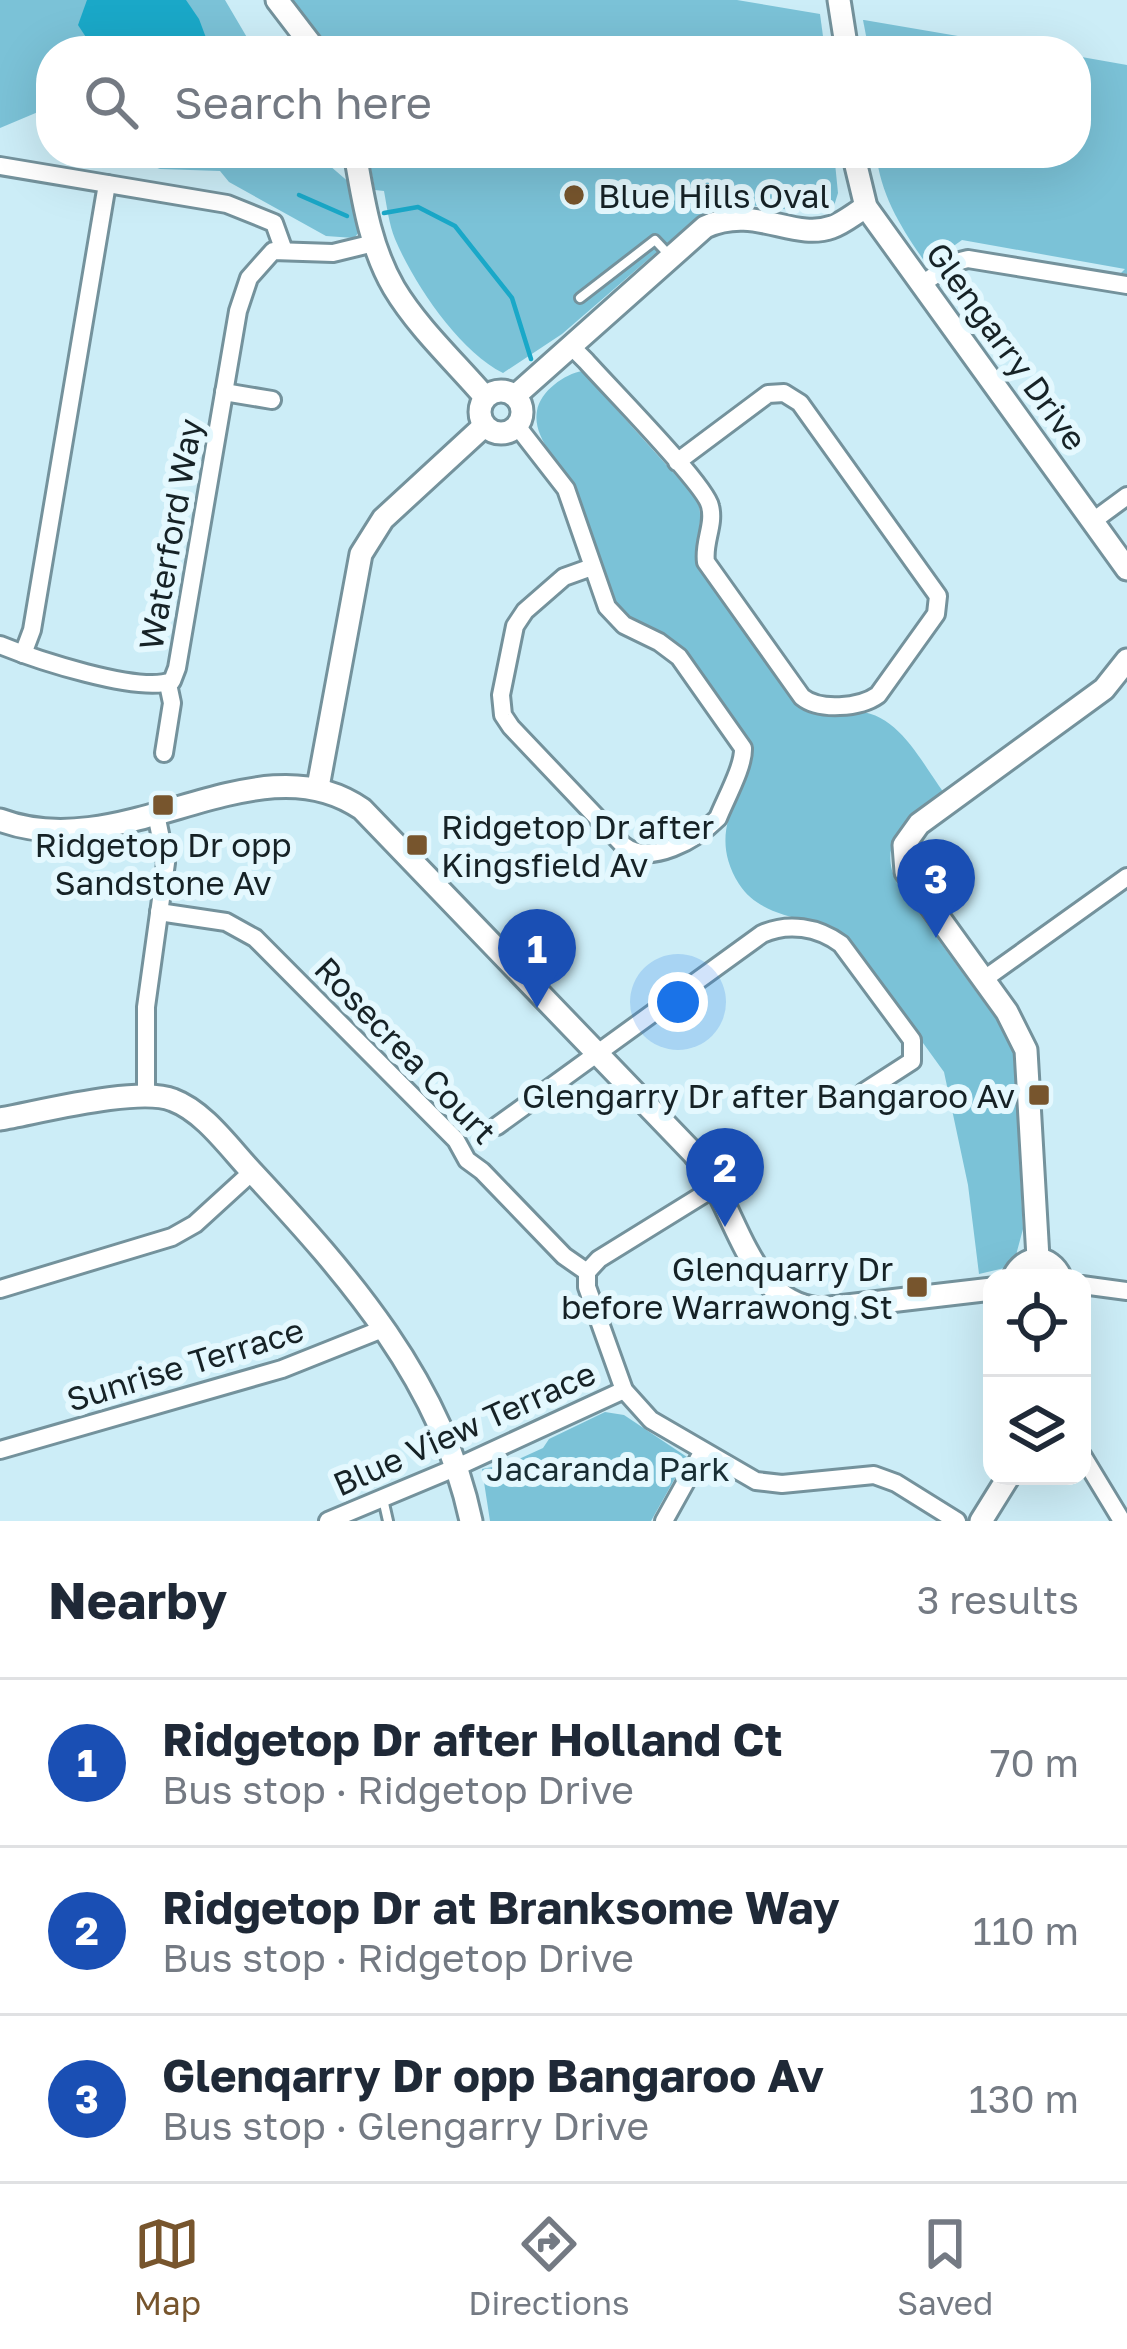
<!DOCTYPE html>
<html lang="en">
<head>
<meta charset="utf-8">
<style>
	:root { --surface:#fff; --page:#f6f6f7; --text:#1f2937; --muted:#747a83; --line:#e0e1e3; --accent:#77552d }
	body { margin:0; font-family:"Golos Text",sans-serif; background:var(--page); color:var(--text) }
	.controls { position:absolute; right:36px; bottom:36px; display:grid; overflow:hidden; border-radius:24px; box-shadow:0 12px 48px #0002 }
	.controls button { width:108px; height:108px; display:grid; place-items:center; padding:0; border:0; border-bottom:3px solid var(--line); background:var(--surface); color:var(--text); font:60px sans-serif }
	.you { position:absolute; left:678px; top:1002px; width:42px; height:42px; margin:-30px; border:9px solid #fff; border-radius:50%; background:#1a73e8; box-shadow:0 0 0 18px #1a73e833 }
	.badge { display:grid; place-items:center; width:78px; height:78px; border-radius:50%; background:var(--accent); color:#fff; font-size:39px; font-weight:700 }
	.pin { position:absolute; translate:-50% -99px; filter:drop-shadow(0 3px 6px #0008) }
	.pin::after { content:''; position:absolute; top:63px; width:42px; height:36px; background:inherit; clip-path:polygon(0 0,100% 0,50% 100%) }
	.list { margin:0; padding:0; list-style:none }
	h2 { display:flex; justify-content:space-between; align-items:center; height:156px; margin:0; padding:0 48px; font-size:51px }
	h2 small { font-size:39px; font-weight:400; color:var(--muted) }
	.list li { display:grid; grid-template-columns:78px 1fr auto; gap:36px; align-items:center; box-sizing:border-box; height:168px; padding:0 48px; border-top:3px solid var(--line) }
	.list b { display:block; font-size:45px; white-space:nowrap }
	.list p { margin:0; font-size:39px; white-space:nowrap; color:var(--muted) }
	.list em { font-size:39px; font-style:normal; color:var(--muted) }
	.icon { flex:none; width:66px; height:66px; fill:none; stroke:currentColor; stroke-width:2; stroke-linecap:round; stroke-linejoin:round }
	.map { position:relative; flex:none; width:1127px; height:1521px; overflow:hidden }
	.search { position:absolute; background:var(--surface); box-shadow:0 12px 48px #0002; left:36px; right:36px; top:36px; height:132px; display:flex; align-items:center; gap:30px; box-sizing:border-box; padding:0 42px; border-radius:48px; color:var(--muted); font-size:45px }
	.sheet { height:660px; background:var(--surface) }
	nav { display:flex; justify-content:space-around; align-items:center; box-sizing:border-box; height:168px; border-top:3px solid var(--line); background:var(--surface); font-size:33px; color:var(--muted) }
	nav a { display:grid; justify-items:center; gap:6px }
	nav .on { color:var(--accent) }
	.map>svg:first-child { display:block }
	.green { fill:#7bc2d7 }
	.water { fill:#1aa8c8 }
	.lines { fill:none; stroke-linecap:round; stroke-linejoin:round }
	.stream { stroke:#1aa8c8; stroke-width:4.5 }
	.lane-casing { stroke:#74929c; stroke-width:14 }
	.street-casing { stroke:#74929c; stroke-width:22 }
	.secondary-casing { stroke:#74929c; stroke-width:27 }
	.lane { stroke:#fff; stroke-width:8 }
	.street { stroke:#fff; stroke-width:16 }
	.secondary { stroke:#fff; stroke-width:21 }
	.poi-dot { fill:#77552d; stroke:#e4f8fe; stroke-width:4.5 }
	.labels { text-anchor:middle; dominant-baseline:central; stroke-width:12; stroke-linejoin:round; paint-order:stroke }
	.poi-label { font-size:33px; fill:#162226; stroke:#e4f8fe; text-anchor:start }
	.street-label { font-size:33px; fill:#162226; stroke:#e4f8fe }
	.park-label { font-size:33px; fill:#192e34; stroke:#e4f8fe }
</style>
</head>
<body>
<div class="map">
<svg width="1127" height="1521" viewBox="0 0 1127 1521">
	<rect width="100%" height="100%" fill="#ccedf7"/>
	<!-- green -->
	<g class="green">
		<polygon points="0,0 225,0 255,51 51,51 51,126 38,112 0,128"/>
		<polygon points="293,0 737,0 820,14 825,51 330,51"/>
		<polygon points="863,20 864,20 1046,51 869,51"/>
		<path d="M1076,56L1127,65V274L1121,273L1125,269L962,240L927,265C902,229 881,197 876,153H1076Z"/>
		<polygon points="81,153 315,153 351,184 360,231 354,238 326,236 229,182 220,171 160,169 139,161 104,162"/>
		<path d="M368,153H834L838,193L834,206L818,213L731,203L695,219L562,334L503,373C459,351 414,284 395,239C389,224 387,207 384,191L375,190Z"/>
		<path d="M582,371L697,499C706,523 692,543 698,567L798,706C818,721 830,710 853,711C898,711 921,762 944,793C912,817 875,839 897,883L1004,1030L1014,1053L1023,1229L1013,1266L979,1274L968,1185L944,1072L850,942C817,913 765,924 739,884C697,817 768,778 746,738C732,713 697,661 675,644C656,629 628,626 615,604C593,568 590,521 571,484C560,462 532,438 537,411C540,391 565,374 582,371Z"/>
		<polygon points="605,1412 624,1415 687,1457 651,1521 490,1521 482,1469 508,1464 543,1448 549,1439"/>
	</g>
	<!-- water -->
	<polygon class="water" points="87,0 186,0 199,19 211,51 95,51 78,25"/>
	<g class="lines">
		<!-- stream -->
		<g class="stream">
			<polyline points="241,153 247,161"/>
			<polyline points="299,195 347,216"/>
			<polyline points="384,213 418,207 455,226 512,298 531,359"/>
		</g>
		<defs>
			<g id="lane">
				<polyline points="580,298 655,240 671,257"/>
				<polyline points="383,1499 388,1521"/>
			</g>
			<g id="street">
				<polyline points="0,166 227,204 274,223 283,248"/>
				<polyline points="921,285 952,263 968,259 1127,285"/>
				<path d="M572,347L586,361C607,385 706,485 710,506C715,525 703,542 706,562L802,697C819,711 860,708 878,695L936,614L938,596L800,403L784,393L768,394L677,462"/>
				<polyline points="224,392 272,400"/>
				<path d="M517,426L566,489L607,607L624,625L659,642L679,657L743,748C744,766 726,798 718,818C697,839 650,867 623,845L511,727L503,715L501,695L515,626L525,611L564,577L592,567"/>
				<polyline points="1093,521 1127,496"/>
				<path d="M0,645C34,659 139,694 172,681L177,668L238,311L249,278L273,251L333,253L374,243"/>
				<polyline points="23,654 32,630 107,184"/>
				<polyline points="164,753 172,703 168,684"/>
				<polyline points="159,912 226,922 255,938 456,1140 467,1160 482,1171 564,1256 587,1272"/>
				<polyline points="983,980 1127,877"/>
				<polyline points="146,1095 146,1007 166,863 156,814"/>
				<path d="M497,1126L762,934C788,922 818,927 841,944L912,1040V1061L864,1092"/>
				<polyline points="717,1186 599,1259 587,1272 587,1287 624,1390 651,1420 756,1481 782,1484 874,1475 896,1483 957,1521"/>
				<polyline points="1082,1285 1127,1291"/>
				<polyline points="0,1289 172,1237 195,1224 252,1172"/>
				<polyline points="0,1450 282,1369 385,1328"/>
				<polyline points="1082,1455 1122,1521"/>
				<polyline points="328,1521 457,1467 624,1390"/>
				<polyline points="664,1521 703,1451"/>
			</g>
			<g id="secondary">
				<polyline points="277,0 316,51"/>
				<polyline points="839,0 847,51"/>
				<path d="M355,153C363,199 370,247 394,288C418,328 455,362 485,397"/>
				<polyline points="853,153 866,207 1127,569"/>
				<circle cx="501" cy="412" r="21"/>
				<path d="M515,396L705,227C755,204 793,241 832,227C844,223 855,213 866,207"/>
				<polyline points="318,787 361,554 383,519 484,426"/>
				<path d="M0,820C125,867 257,736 362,809L694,1154C737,1203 746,1305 821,1309L992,1289"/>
				<path d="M0,1119C40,1112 139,1086 173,1100C205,1112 230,1149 254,1174C348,1275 442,1382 471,1521"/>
				<polyline points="1038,1258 1026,1050 1007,1012 906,872 904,845 919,824 1104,689 1127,660"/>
				<path d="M1013,1278C1024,1254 1050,1253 1061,1278"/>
				<polyline points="981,1521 1009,1476"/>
			</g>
		</defs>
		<!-- lane casing -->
		<use href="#lane" class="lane-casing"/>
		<!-- street casing -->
		<use href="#street" class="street-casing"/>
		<!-- secondary casing -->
		<use href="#secondary" class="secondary-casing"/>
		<!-- lane -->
		<use href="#lane" class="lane"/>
		<!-- street -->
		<use href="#street" class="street"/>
		<!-- secondary -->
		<use href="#secondary" class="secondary"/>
	</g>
	<!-- markers -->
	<g class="poi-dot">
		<circle cx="574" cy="195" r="12"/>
		<rect x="151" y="793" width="24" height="24" rx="6"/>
		<rect x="405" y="833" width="24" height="24" rx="6"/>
		<rect x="1027" y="1083" width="24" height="24" rx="6"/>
		<rect x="905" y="1275" width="24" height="24" rx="6"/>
	</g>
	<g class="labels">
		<!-- poi labels -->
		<g class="poi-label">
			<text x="598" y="195">Blue Hills Oval</text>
			<text x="441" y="826">Ridgetop Dr after<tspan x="441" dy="38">Kingsfield Av</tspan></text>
			<text x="163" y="844" text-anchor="middle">Ridgetop Dr opp<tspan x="163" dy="38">Sandstone Av</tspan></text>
			<text x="1015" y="1095" text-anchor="end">Glengarry Dr after Bangaroo Av</text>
			<text x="893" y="1268" text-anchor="end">Glenquarry Dr<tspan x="893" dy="38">before Warrawong St</tspan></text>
		</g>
		<!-- street labels -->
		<g class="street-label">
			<text transform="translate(1007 346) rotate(54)">Glengarry Drive</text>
			<text transform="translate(170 534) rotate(-80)">Waterford Way</text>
			<text transform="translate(406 1050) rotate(46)">Rosecrea Court</text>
			<text transform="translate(185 1364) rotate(-17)">Sunrise Terrace</text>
			<text transform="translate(464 1428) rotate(-24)">Blue View Terrace</text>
		</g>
		<!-- park labels -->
		<g class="park-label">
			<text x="608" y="1468">Jacaranda Park</text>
		</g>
	</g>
</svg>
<div class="controls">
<button><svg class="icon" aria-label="locate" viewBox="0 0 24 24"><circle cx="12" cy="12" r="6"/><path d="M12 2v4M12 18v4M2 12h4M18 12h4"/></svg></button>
<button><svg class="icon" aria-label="layers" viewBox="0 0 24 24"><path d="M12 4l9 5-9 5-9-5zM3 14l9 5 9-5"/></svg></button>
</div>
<div class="you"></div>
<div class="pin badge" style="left:537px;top:1008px;background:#1a4fb4">1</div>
<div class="pin badge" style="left:725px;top:1227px;background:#1a4fb4">2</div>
<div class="pin badge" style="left:936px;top:938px;background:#1a4fb4">3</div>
<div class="search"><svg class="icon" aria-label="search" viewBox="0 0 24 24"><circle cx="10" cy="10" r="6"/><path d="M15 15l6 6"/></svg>Search here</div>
</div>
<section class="sheet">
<h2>Nearby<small>3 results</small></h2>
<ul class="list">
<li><span class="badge" style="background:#1a4fb4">1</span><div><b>Ridgetop Dr after Holland Ct</b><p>Bus stop · Ridgetop Drive</p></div><em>70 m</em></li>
<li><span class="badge" style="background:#1a4fb4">2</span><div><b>Ridgetop Dr at Branksome Way</b><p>Bus stop · Ridgetop Drive</p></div><em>110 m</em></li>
<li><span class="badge" style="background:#1a4fb4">3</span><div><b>Glenqarry Dr opp Bangaroo Av</b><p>Bus stop · Glengarry Drive</p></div><em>130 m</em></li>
</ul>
</section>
<nav>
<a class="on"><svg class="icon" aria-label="map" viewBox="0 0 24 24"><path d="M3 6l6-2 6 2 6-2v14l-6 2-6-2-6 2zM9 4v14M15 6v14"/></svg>Map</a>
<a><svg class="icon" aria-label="directions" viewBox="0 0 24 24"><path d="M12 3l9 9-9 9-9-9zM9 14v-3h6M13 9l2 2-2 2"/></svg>Directions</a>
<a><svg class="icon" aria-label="saved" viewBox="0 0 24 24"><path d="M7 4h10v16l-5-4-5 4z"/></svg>Saved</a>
</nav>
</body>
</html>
